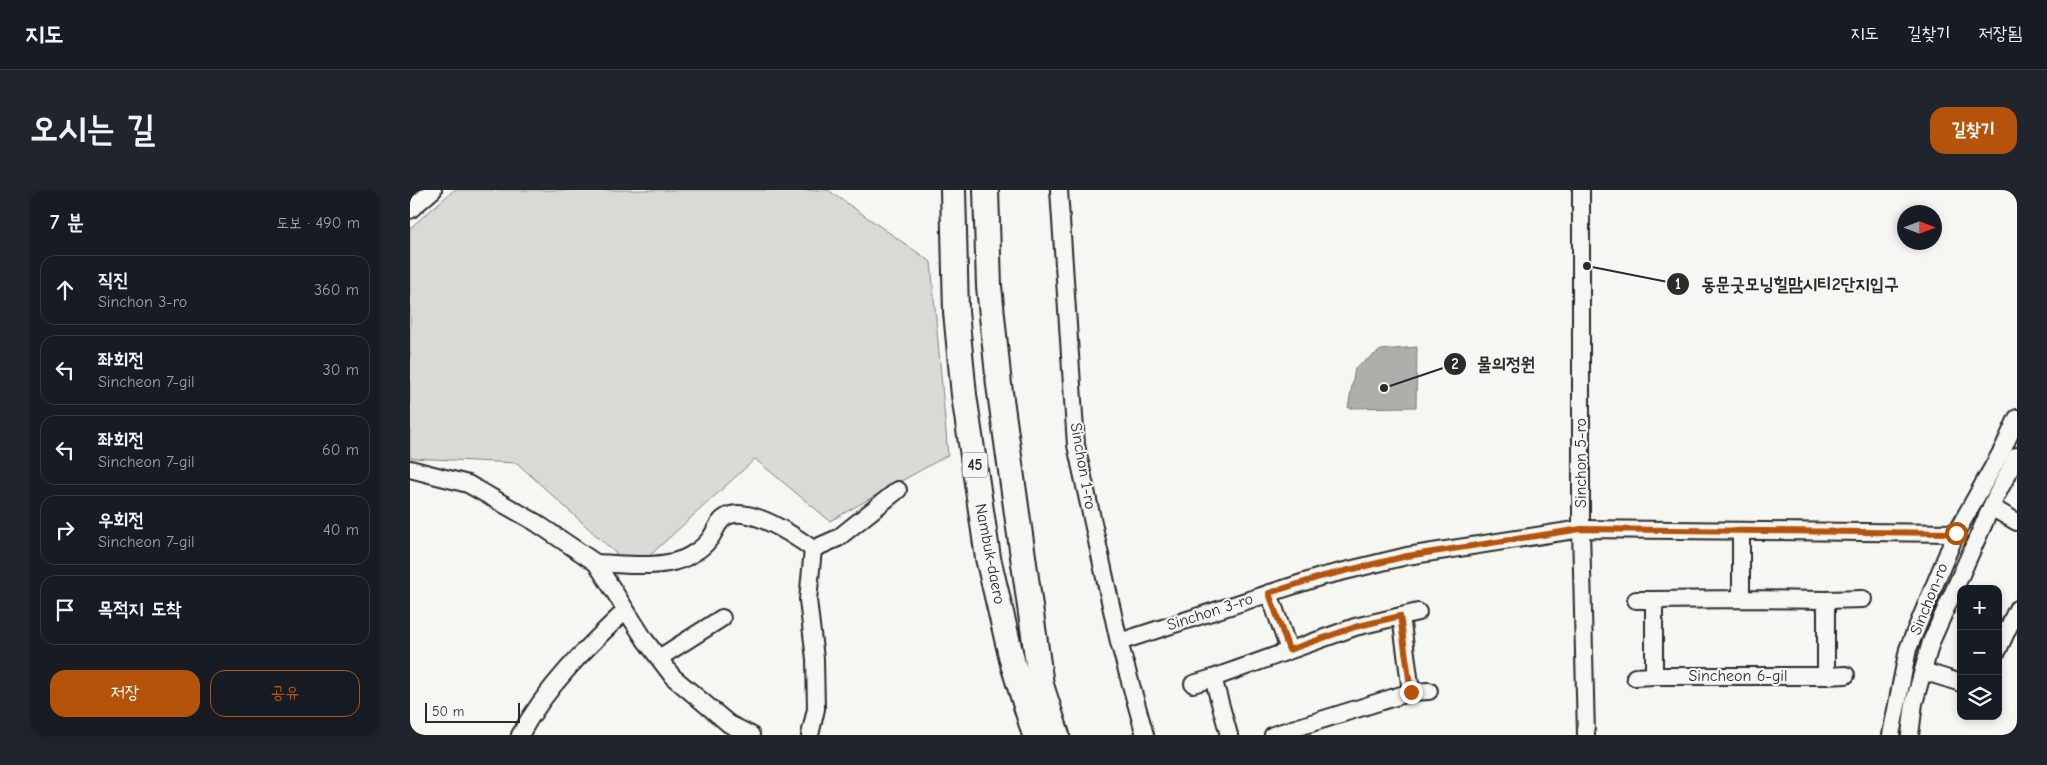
<!DOCTYPE html>
<html lang="ko">
<head>
<meta charset="utf-8">
<style>
	:root { --surface:#171b24; --page:#20242c; --text:#f1f3f6; --muted:#9ea1a6; --line:#363941; --accent:#b45309 }
	body { margin:0; font-family:"Comic Neue","Poor Story",sans-serif; background:var(--page); color:var(--text) }
	.controls { position:absolute; right:15px; bottom:15px; display:grid; overflow:hidden; border-radius:10px; box-shadow:0 2px 8px #0003 }
	.controls button { width:45px; height:45px; display:grid; place-items:center; padding:0; border:0; border-bottom:1px solid var(--line); background:var(--surface); color:var(--text); font:25px sans-serif }
	.compass { position:absolute; left:1487px; top:15px; width:45px; height:45px; border-radius:50%; background:var(--surface); box-shadow:0 2px 8px #0003; rotate:90deg }
	.scale { position:absolute; left:15px; bottom:12px; width:95px; box-sizing:border-box; padding-left:5px; border:2px solid #2b2b2b; border-top:0; font-size:14px; line-height:18px; white-space:nowrap; color:#2b2b2b; -webkit-text-stroke:4px #f6f6f2; paint-order:stroke }
	.stop { position:absolute; width:15px; height:15px; margin:-11px; border:4px solid #b45309; border-radius:50%; background:#fff }
	.stop.end { background:#b45309; border-color:#fff; box-shadow:0 1px 5px #0008 }
	.list { margin:0; padding:0; list-style:none }
	h2 { display:flex; justify-content:space-between; align-items:center; height:65px; margin:0; padding:0 20px; font-size:21px }
	h2 small { font-size:16px; font-weight:400; color:var(--muted) }
	.list li { display:grid; grid-template-columns:32px 1fr auto; gap:15px; align-items:center; box-sizing:border-box; height:70px; margin:0 10px 10px; padding:0 10px; border:1px solid var(--line); border-radius:15px }
	.list b { display:block; font-size:19px; white-space:nowrap }
	.list p { margin:0; font-size:16px; white-space:nowrap; color:var(--muted) }
	.list em { font-size:16px; font-style:normal; color:var(--muted) }
	.actions { display:flex; gap:10px; padding:15px 20px }
	.actions a { flex:1; padding:11px 0; border:1px solid var(--accent); border-radius:15px; text-align:center; font-size:18px; color:var(--accent) }
	.actions .main { background:var(--accent); color:#fff }
	.icon { flex:none; width:28px; height:28px; fill:none; stroke:currentColor; stroke-width:2; stroke-linecap:round; stroke-linejoin:round }
	.map { position:relative; flex:none; width:1607px; height:545px; overflow:hidden; border-radius:15px }
	header { display:flex; align-items:center; gap:30px; box-sizing:border-box; height:70px; padding:0 25px; background:var(--surface); border-bottom:1px solid var(--line) }
	header strong { font-size:24px }
	nav { display:flex; gap:28px; margin-inline-start:auto; font-size:18px }
	.intro { display:flex; align-items:center; justify-content:space-between; box-sizing:border-box; height:120px; padding:0 30px }
	h1 { margin:0; font-size:35px }
	.button { padding:12px 22px; border-radius:15px; background:var(--accent); color:#fff; font-size:18px; font-weight:700 }
	main { display:flex; gap:30px; padding:0 30px }
	aside { flex:1; background:var(--surface); border-radius:15px; box-shadow:0 2px 8px #0003 }
	.map>svg:first-child { display:block }
	.green { fill:#d9d9d5; stroke:#828280 }
	.water { fill:#aeaeab; stroke:#7a7a78 }
	.lines { fill:none; stroke-linecap:round; stroke-linejoin:round }
	.minor-casing { stroke:#2b2b2b; stroke-width:20 }
	.highway-casing { stroke:#2b2b2b; stroke-width:28 }
	.minor { stroke:#f6f6f2; stroke-width:16 }
	.highway { stroke:#f6f6f2; stroke-width:24 }
	.route { stroke:#b45309; stroke-width:6 }
	.labels { text-anchor:middle; dominant-baseline:central; stroke-width:4; stroke-linejoin:round; paint-order:stroke }
	.shield { fill:#f6f6f2; stroke:#686867; stroke-width:1 }
	.shield-label { font-size:15px; font-weight:bold; fill:#2b2b2b }
	.street-label { font-size:16px; fill:#2b2b2b; stroke:#f6f6f2 }
	.leader { fill:none; stroke:#2b2b2b; stroke-width:2 }
	.callout-dot { fill:#2b2b2b; stroke:#f6f6f2; stroke-width:2 }
	.mark-label { font-size:15px; text-anchor:middle; font-weight:bold; fill:#fff }
	.callout-label { font-size:18px; text-anchor:middle; font-weight:bold; fill:#2b2b2b; stroke:#f6f6f2; stroke-width:4; stroke-linejoin:round; paint-order:stroke }
</style>
</head>
<body>
<header>
<strong>지도</strong>
<nav><a>지도</a><a>길찾기</a><a>저장됨</a></nav>
</header>
<div class="intro"><h1>오시는 길</h1><a class="button">길찾기</a></div>
<main>
<aside>
<h2>7 분<small>도보 · 490 m</small></h2>
<ul class="list">
<li><svg class="icon" aria-label="ahead" viewBox="0 0 24 24"><path d="M12 20V5M6 11l6-6 6 6"/></svg><div><b>직진</b><p>Sinchon 3-ro</p></div><em>360 m</em></li>
<li><svg class="icon" aria-label="left" viewBox="0 0 24 24"><path d="M17 20v-9H6M10 6l-5 5 5 5"/></svg><div><b>좌회전</b><p>Sincheon 7-gil</p></div><em>30 m</em></li>
<li><svg class="icon" aria-label="left" viewBox="0 0 24 24"><path d="M17 20v-9H6M10 6l-5 5 5 5"/></svg><div><b>좌회전</b><p>Sincheon 7-gil</p></div><em>60 m</em></li>
<li><svg class="icon" aria-label="right" viewBox="0 0 24 24"><path d="M7 20v-9h11M14 6l5 5-5 5"/></svg><div><b>우회전</b><p>Sincheon 7-gil</p></div><em>40 m</em></li>
<li><svg class="icon" aria-label="arrive" viewBox="0 0 24 24"><path d="M6 21V4h12l-3 4 3 4H6"/></svg><div><b>목적지 도착</b></div></li>
</ul>
<div class="actions"><a class="main">저장</a><a>공유</a></div>
</aside>
<div class="map">
<svg width="1607" height="545" viewBox="0 0 1607 545">
	<rect width="100%" height="100%" fill="#f6f6f2"/>
	<filter id="ink" filterUnits="userSpaceOnUse"><feTurbulence type="fractalNoise" baseFrequency=".02" numOctaves="2"/><feDisplacementMap in="SourceGraphic" scale="10" xChannelSelector="R" yChannelSelector="G"/><feConvolveMatrix kernelMatrix="1 2 1 2 8 2 1 2 1" color-interpolation-filters="sRGB"/></filter>
	<g filter="url(#ink)">
		<!-- green -->
		<polygon class="green" points="44,0 418,0 521,72 538,265 420,331 345,269 224,380 107,273 0,268 0,38"/>
		<!-- water -->
		<polygon class="water" points="1007,157 1006,217 938,218 945,178 971,160"/>
		<g class="lines">
			<defs>
				<g id="minor">
					<polyline points="649,0 666,255 709,452 735,545"/>
					<polyline points="1171,0 1171,339 1176,545"/>
					<polyline points="0,20 23,0"/>
					<polyline points="0,279 58,294 125,332 186,373 235,450 263,487 319,534 341,545"/>
					<polyline points="1581,317 1607,332"/>
					<polyline points="1331,341 1331,409 1244,410 1244,486 1416,486 1416,410 1331,409"/>
					<path d="M186,373C214,374 246,379 273,369C280,366 293,358 298,351C304,345 306,335 313,329C334,311 385,346 403,359L428,348L488,300"/>
					<polyline points="859,403 879,460"/>
					<polyline points="1226,410 1244,410"/>
					<polyline points="1416,410 1453,409"/>
					<polyline points="991,426 1008,422"/>
					<polyline points="709,452 910,387 997,366 1171,339 1546,343"/>
					<polyline points="1588,460 1607,419"/>
					<polyline points="249,468 312,428"/>
					<polyline points="1513,481 1551,493"/>
					<polyline points="1416,486 1436,485"/>
					<polyline points="1225,487 1244,486"/>
					<polyline points="783,494 803,488"/>
					<polyline points="1001,502 1019,501"/>
					<path d="M110,545C136,497 176,458 215,421"/>
					<polyline points="400,545 406,519 405,469 398,410 403,359"/>
					<polyline points="819,545 803,488 945,437 991,426 1001,502 863,545"/>
					<polyline points="1481,545 1498,459 1546,343 1593,259 1607,228"/>
					<polyline points="1500,545 1504,513 1521,452 1586,306 1607,266"/>
				</g>
				<g id="highway">
					<polyline points="543,0 546,122 554,205 578,368 603,474 625,545"/>
					<polyline points="576,0 579,96 589,195 631,495 647,545"/>
				</g>
			</defs>
			<!-- minor casing -->
			<use href="#minor" class="minor-casing"/>
			<!-- highway casing -->
			<use href="#highway" class="highway-casing"/>
			<!-- minor -->
			<use href="#minor" class="minor"/>
			<!-- highway -->
			<use href="#highway" class="highway"/>
		</g>
	</g>
	<g class="lines" filter="url(#ink)">
		<!-- route -->
		<polyline class="route" points="1001,502 990,426 945,437 879,460 859,403 910,387 997,366 1171,339 1546,343"/>
	</g>
	<g class="labels">
		<!-- shield labels -->
		<rect class="shield" x="552.5" y="262.5" width="25" height="25" rx="4"/>
		<g class="shield-label">
			<text x="565" y="275">45</text>
		</g>
		<!-- street labels -->
		<g class="street-label">
			<text transform="translate(1171 273) rotate(-90)">Sinchon 5-ro</text>
			<text transform="translate(673 276) rotate(80)">Sinchon 1-ro</text>
			<text transform="translate(580 364) rotate(79)">Nambuk-daero</text>
			<text transform="translate(1519 409) rotate(-68)">Sinchon-ro</text>
			<text transform="translate(800 422) rotate(-18)">Sinchon 3-ro</text>
			<text x="1328" y="486">Sincheon 6-gil</text>
		</g>
	</g>
	<!-- callouts -->
	<path class="leader" d="M1177 76L1268 94M974 198L1045 174"/>
	<g class="callout-dot">
		<circle cx="1177" cy="76" r="5"/>
		<circle cx="974" cy="198" r="5"/>
		<circle cx="1268" cy="94" r="12"/>
		<circle cx="1045" cy="174" r="12"/>
	</g>
	<g class="mark-label">
		<text x="1268" y="99">1</text>
		<text x="1045" y="179">2</text>
	</g>
	<g class="callout-label">
		<text x="1390" y="100">동문굿모닝힐맘시티2단지입구</text>
		<text x="1096" y="180">물의정원</text>
	</g>
</svg>
<div class="controls">
<button>+</button>
<button>−</button>
<button><svg class="icon" aria-label="layers" viewBox="0 0 24 24"><path d="M12 4l9 5-9 5-9-5zM3 14l9 5 9-5"/></svg></button>
</div>
<svg class="compass" viewBox="-18 -18 36 36"><path d="M0-13l5 13h-10z" fill="#e53935"/><path d="M0 13l5-13h-10z" fill="#9ea1a6"/></svg>
<div class="scale">50 m</div>
<div class="stop" style="left:1546px;top:343px"></div>
<div class="stop end" style="left:1001px;top:502px"></div>
</div>
</main>
</body>
</html>
